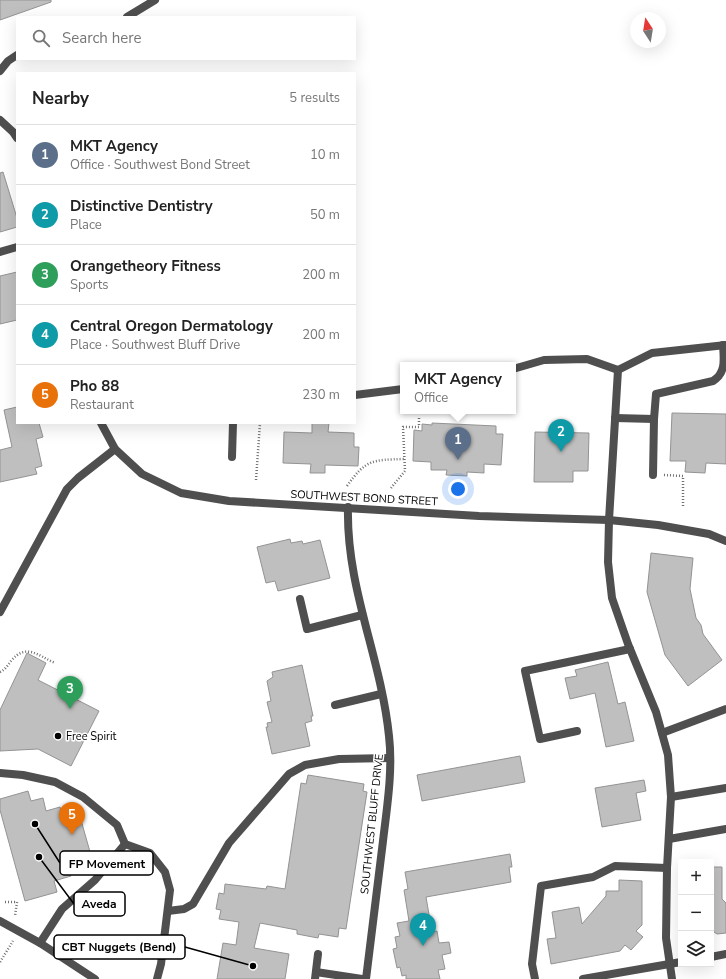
<!DOCTYPE html>
<html lang="en">
<head>
<meta charset="utf-8">
<style>
	:root { --surface:#fff; --page:#f6f6f6; --text:#222; --muted:#767676; --line:#e0e0e0; --accent:#111827 }
	body { margin:0; font-family:"Nunito Sans",sans-serif; background:var(--page); color:var(--text) }
	.controls { position:absolute; right:12px; bottom:12px; display:grid; overflow:hidden; border-radius:0px; box-shadow:0 4px 16px #0002 }
	.controls button { width:36px; height:36px; display:grid; place-items:center; padding:0; border:0; border-bottom:1px solid var(--line); background:var(--surface); color:var(--text); font:20px sans-serif }
	.compass { position:absolute; left:630px; top:12px; width:36px; height:36px; border-radius:50%; background:var(--surface); box-shadow:0 4px 16px #0002; rotate:348deg }
	.you { position:absolute; left:458px; top:489px; width:14px; height:14px; margin:-10px; border:3px solid #fff; border-radius:50%; background:#1a73e8; box-shadow:0 0 0 6px #1a73e833 }
	.badge { display:grid; place-items:center; width:26px; height:26px; border-radius:50%; background:var(--accent); color:#fff; font-size:13px; font-weight:700 }
	.pin { position:absolute; translate:-50% -33px; filter:drop-shadow(0 1px 2px #0008) }
	.pin::after { content:''; position:absolute; top:21px; width:14px; height:12px; background:inherit; clip-path:polygon(0 0,100% 0,50% 100%) }
	.popup { position:absolute; left:400px; top:362px; width:116px; height:52px; box-sizing:border-box; display:grid; place-content:center; border-radius:0px; background:var(--surface); filter:drop-shadow(0 1px 3px #0005); font-size:13px; white-space:nowrap; color:var(--muted) }
	.popup b { font-size:15px; color:var(--text) }
	.popup::after { content:''; position:absolute; left:50%; top:100%; margin-left:-8px; border:8px solid transparent; border-top-color:var(--surface) }
	.list { margin:0; padding:0; list-style:none }
	h2 { display:flex; justify-content:space-between; align-items:center; height:52px; margin:0; padding:0 16px; font-size:17px }
	h2 small { font-size:13px; font-weight:400; color:var(--muted) }
	.list li { display:grid; grid-template-columns:26px 1fr auto; gap:12px; align-items:center; box-sizing:border-box; height:60px; padding:0 16px; border-top:1px solid var(--line) }
	.list b { display:block; font-size:15px; white-space:nowrap }
	.list p { margin:0; font-size:13px; white-space:nowrap; color:var(--muted) }
	.list em { font-size:13px; font-style:normal; color:var(--muted) }
	.icon { flex:none; width:22px; height:22px; fill:none; stroke:currentColor; stroke-width:2; stroke-linecap:round; stroke-linejoin:round }
	.map { position:relative; flex:none; width:726px; height:979px; overflow:hidden }
	.search { position:absolute; background:var(--surface); box-shadow:0 4px 16px #0002; left:16px; top:16px; width:340px; height:44px; display:flex; align-items:center; gap:10px; box-sizing:border-box; padding:0 14px; border-radius:0px; color:var(--muted); font-size:15px }
	.panel { position:absolute; background:var(--surface); box-shadow:0 4px 16px #0002; left:16px; top:72px; width:340px; height:352px; border-radius:0px }
	.map>svg:first-child { display:block }
	.building { fill:#bfbfbf; stroke:#939393 }
	.lines { fill:none; stroke-linecap:round; stroke-linejoin:round }
	.path { stroke:#717171; stroke-width:2.5; stroke-dasharray:1 2; stroke-linecap:butt }
	.service { stroke:#4f4f4f; stroke-width:8 }
	.minor { stroke:#4f4f4f; stroke-width:8 }
	.tertiary { stroke:#4f4f4f; stroke-width:8 }
	.poi-dot { fill:#000; stroke:#fff; stroke-width:1.5 }
	.labels { text-anchor:middle; dominant-baseline:central; stroke-width:3; stroke-linejoin:round; paint-order:stroke }
	.street-label { font-size:11px; fill:#000; stroke:#fff }
	.poi-label { font-size:11px; fill:#000; stroke:#fff; text-anchor:start }
	.leader { fill:none; stroke:#000; stroke-width:1.5 }
	.callout-dot { fill:#000; stroke:#fff; stroke-width:1.5 }
	.callout { fill:#fff; stroke:#000; stroke-width:1.5 }
	.callout-label { font-size:12px; text-anchor:middle; font-weight:bold; fill:#000 }
</style>
</head>
<body>
<div class="map">
<svg width="726" height="979" viewBox="0 0 726 979">
	<rect width="100%" height="100%" fill="#fff"/>
	<!-- building -->
	<g class="building">
		<polygon points="0,0 51,0 51,2 0,20"/>
		<polygon points="3,172 17,218 17,227 0,232 0,173"/>
		<polygon points="17,272 17,320 0,324 0,276"/>
		<polygon points="17,407 17,423 39,423 43,437 36,439 42,466 35,468 37,474 0,482 0,450 12,447 4,410"/>
		<polygon points="672,413 726,414 726,464 706,463 705,473 685,472 686,461 670,461"/>
		<polygon points="312,423 329,423 328,432 354,433 354,447 359,447 358,466 325,465 325,473 310,473 311,464 283,463 284,432 312,433"/>
		<polygon points="432,423 496,426 496,434 503,434 501,465 484,464 484,473 467,472 467,476 446,475 447,470 431,470 431,462 413,461 414,430 422,431 422,424 432,425"/>
		<polygon points="535,432 589,433 588,471 573,471 573,482 534,482"/>
		<polygon points="290,539 291,543 302,541 303,544 320,540 330,578 278,591 275,581 266,583 257,547"/>
		<polygon points="651,553 693,558 690,589 696,618 701,625 703,634 722,660 688,686 665,655 647,592"/>
		<polygon points="27,653 46,663 38,680 99,711 71,766 38,749 0,751 0,710"/>
		<polygon points="608,662 618,704 625,702 634,741 606,747 595,693 570,699 565,678 577,676 575,670"/>
		<polygon points="302,665 313,716 311,716 312,721 305,723 310,746 272,754 266,727 268,727 267,723 272,722 267,702 271,701 267,681 273,677 272,672"/>
		<polygon points="520,756 525,782 422,801 417,775"/>
		<polygon points="308,775 364,784 363,791 367,792 346,929 339,928 338,937 319,934 318,938 297,934 297,930 260,923 254,948 289,954 285,979 217,979 223,943 236,945 239,922 219,919 221,910 216,909 219,893 224,894 225,884 266,889 267,886 285,889 301,783 306,784"/>
		<polygon points="644,780 646,791 636,793 641,820 602,827 595,788"/>
		<polygon points="28,791 31,801 43,798 46,811 60,807 63,818 79,813 92,859 68,866 71,876 54,881 57,892 25,901 0,810 0,799"/>
		<polygon points="510,854 512,867 509,867 511,882 426,897 432,932 437,931 439,943 449,942 451,953 442,955 445,969 438,970 440,979 406,979 406,975 402,976 400,967 397,968 393,949 397,948 395,937 400,936 397,923 409,921 404,890 408,889 405,872"/>
		<polygon points="711,867 722,867 722,899 726,903 726,933 717,934 711,930"/>
		<polygon points="619,880 642,881 642,925 636,931 643,937 631,950 625,945 620,951 551,964 547,939 556,938 552,912 579,907 582,924 606,896 606,891 619,891"/>
	</g>
	<g class="lines">
		<!-- path -->
		<g class="path">
			<polyline points="664,475 683,476 683,506"/>
			<polyline points="256,480 260,423"/>
			<path d="M347,486C366,459 373,460 404,459"/>
			<polyline points="391,488 405,471 403,427 419,427 419,417"/>
			<path d="M0,672C5,670 8,665 11,661C26,643 37,655 55,663"/>
			<polyline points="5,902 17,902 15,916"/>
			<polyline points="0,962 13,941"/>
		</g>
		<!-- service -->
		<g class="service">
			<polyline points="513,369 544,360 587,359 618,370"/>
			<polyline points="355,395 403,389"/>
			<path d="M615,418L654,419L656,394L713,381C726,373 724,360 723,345"/>
			<polyline points="232,457 233,423"/>
			<polyline points="653,475 654,419"/>
			<polyline points="300,599 307,629 362,615"/>
			<polyline points="335,705 381,694"/>
			<polyline points="577,731 540,739 525,671 630,649"/>
			<polyline points="662,733 726,709"/>
			<polyline points="0,773 23,775 55,782 83,797 117,825 125,844 150,853 165,872 170,890 161,964 157,979"/>
			<polyline points="671,797 726,788"/>
			<polyline points="669,839 726,829"/>
			<polyline points="168,911 184,909 193,904 229,843 289,774 305,765 339,759 390,758"/>
			<polyline points="0,921 40,943 95,979"/>
			<polyline points="40,943 62,909 95,880 125,844"/>
			<polyline points="316,972 362,979"/>
			<polyline points="315,979 318,954"/>
			<polyline points="535,979 532,964 541,886 593,877 615,866 667,868"/>
		</g>
		<!-- minor -->
		<g class="minor">
			<polyline points="127,17 155,0"/>
			<polyline points="0,71 8,61 17,55"/>
			<polyline points="0,252 17,247"/>
			<path d="M348,507C346,588 381,657 389,736C393,770 387,807 383,841C377,887 372,933 366,979"/>
			<polyline points="0,612 67,489 78,478 115,449"/>
			<polyline points="711,957 726,954"/>
			<polyline points="583,979 681,962"/>
			<polyline points="672,979 666,938 667,868 671,797 668,755 656,712 628,644 612,598 608,562 609,520 618,370 652,353 726,345"/>
		</g>
		<!-- tertiary -->
		<g class="tertiary">
			<polyline points="0,120 13,132 17,138"/>
			<polyline points="101,423 115,449 142,474 181,493 229,501 479,516 609,520 658,525 709,534 726,541"/>
		</g>
	</g>
	<!-- markers -->
	<circle class="poi-dot" cx="58" cy="736" r="4"/>
	<g class="labels">
		<!-- street labels -->
		<g class="street-label">
			<text transform="translate(364 498) rotate(3)">SOUTHWEST BOND STREET</text>
			<text transform="translate(372 824) rotate(-84)">SOUTHWEST BLUFF DRIVE</text>
		</g>
		<!-- poi labels -->
		<g class="poi-label">
			<text x="66" y="736">Free Spirit</text>
		</g>
	</g>
	<!-- callouts -->
	<path class="leader" d="M35 824L60 863M39 857L74 904M253 966L185 947"/>
	<g class="callout-dot">
		<circle cx="35" cy="824" r="4"/>
		<circle cx="39" cy="857" r="4"/>
		<circle cx="253" cy="966" r="4"/>
	</g>
	<g class="callout">
		<rect x="60" y="851" width="93" height="24" rx="4"/>
		<rect x="74" y="892" width="51" height="24" rx="4"/>
		<rect x="54" y="935" width="131" height="24" rx="4"/>
	</g>
	<g class="callout-label">
		<text x="107" y="868">FP Movement</text>
		<text x="99" y="908">Aveda</text>
		<text x="119" y="951">CBT Nuggets (Bend)</text>
	</g>
</svg>
<div class="controls">
<button>+</button>
<button>−</button>
<button><svg class="icon" aria-label="layers" viewBox="0 0 24 24"><path d="M12 4l9 5-9 5-9-5zM3 14l9 5 9-5"/></svg></button>
</div>
<svg class="compass" viewBox="-18 -18 36 36"><path d="M0-13l5 13h-10z" fill="#e53935"/><path d="M0 13l5-13h-10z" fill="#767676"/></svg>
<div class="you"></div>
<div class="pin badge" style="left:458px;top:460px;background:#5c6f8a">1</div>
<div class="popup"><b>MKT Agency</b>Office</div>
<div class="pin badge" style="left:561px;top:452px;background:#0f9aa8">2</div>
<div class="pin badge" style="left:70px;top:709px;background:#2e9e5b">3</div>
<div class="pin badge" style="left:423px;top:946px;background:#0f9aa8">4</div>
<div class="pin badge" style="left:72px;top:835px;background:#e8710a">5</div>
<div class="search"><svg class="icon" aria-label="search" viewBox="0 0 24 24"><circle cx="10" cy="10" r="6"/><path d="M15 15l6 6"/></svg>Search here</div>
<section class="panel">
<h2>Nearby<small>5 results</small></h2>
<ul class="list">
<li><span class="badge" style="background:#5c6f8a">1</span><div><b>MKT Agency</b><p>Office · Southwest Bond Street</p></div><em>10 m</em></li>
<li><span class="badge" style="background:#0f9aa8">2</span><div><b>Distinctive Dentistry</b><p>Place</p></div><em>50 m</em></li>
<li><span class="badge" style="background:#2e9e5b">3</span><div><b>Orangetheory Fitness</b><p>Sports</p></div><em>200 m</em></li>
<li><span class="badge" style="background:#0f9aa8">4</span><div><b>Central Oregon Dermatology</b><p>Place · Southwest Bluff Drive</p></div><em>200 m</em></li>
<li><span class="badge" style="background:#e8710a">5</span><div><b>Pho 88</b><p>Restaurant</p></div><em>230 m</em></li>
</ul>
</section>
</div>
</body>
</html>
